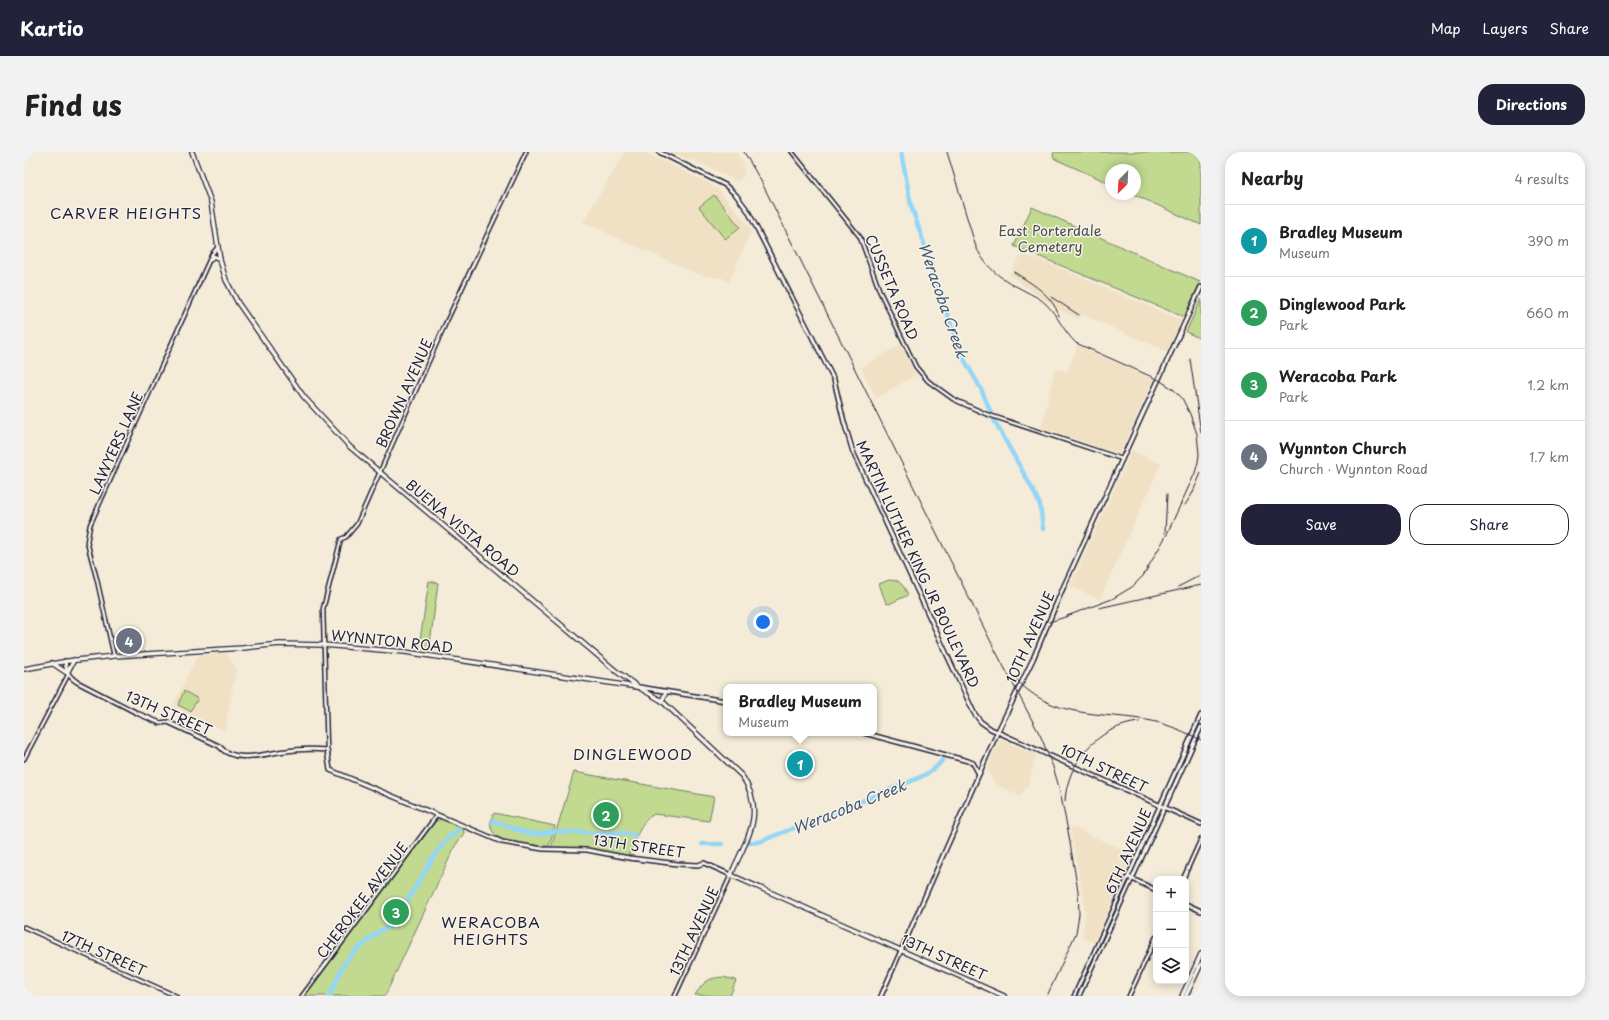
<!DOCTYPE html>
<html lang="en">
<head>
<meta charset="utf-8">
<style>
	:root { --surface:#fff; --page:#f2f2f2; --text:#202124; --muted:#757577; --line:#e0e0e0; --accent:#22223b }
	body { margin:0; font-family:"Playpen Sans",sans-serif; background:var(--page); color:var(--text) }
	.controls { position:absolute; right:12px; bottom:12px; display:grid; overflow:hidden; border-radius:8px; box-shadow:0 2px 10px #0003 }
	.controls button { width:36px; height:36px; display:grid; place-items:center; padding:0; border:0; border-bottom:1px solid var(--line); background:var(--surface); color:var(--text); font:20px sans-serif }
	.compass { position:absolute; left:1081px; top:12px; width:36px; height:36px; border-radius:50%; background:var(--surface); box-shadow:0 2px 10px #0003; rotate:204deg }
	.you { position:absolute; left:739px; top:470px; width:14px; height:14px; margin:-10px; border:3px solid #fff; border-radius:50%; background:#1a73e8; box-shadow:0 0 0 6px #1a73e833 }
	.badge { display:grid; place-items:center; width:26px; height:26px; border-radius:50%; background:var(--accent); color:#fff; font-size:13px; font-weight:700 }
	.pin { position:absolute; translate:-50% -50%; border:2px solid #fff; box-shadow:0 1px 4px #0006 }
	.popup { position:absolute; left:699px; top:532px; width:154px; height:52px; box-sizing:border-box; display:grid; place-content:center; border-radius:8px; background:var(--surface); filter:drop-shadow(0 1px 3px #0005); font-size:13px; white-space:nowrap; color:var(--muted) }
	.popup b { font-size:15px; color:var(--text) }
	.popup::after { content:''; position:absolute; left:50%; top:100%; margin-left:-8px; border:8px solid transparent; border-top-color:var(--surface) }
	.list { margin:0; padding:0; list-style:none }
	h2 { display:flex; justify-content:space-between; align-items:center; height:52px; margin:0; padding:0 16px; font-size:17px }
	h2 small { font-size:13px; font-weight:400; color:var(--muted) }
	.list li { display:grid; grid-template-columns:26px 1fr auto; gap:12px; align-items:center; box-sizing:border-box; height:72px; padding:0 16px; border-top:1px solid var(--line) }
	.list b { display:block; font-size:15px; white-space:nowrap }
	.list p { margin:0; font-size:13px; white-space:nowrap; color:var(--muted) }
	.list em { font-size:13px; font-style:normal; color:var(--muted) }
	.actions { display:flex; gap:8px; padding:12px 16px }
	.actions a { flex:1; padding:9px 0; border:1px solid var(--accent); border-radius:16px; text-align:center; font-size:14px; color:var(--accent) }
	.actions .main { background:var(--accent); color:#fff }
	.icon { flex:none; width:22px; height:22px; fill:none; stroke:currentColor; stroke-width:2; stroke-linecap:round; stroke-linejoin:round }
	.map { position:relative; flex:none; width:1177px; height:844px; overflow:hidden; border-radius:16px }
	header { display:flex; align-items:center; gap:24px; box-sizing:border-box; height:56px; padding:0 20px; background:var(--accent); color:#fff }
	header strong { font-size:19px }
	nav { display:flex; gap:22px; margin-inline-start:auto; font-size:14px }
	.intro { display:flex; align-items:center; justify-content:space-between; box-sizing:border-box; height:96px; padding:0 24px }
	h1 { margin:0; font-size:28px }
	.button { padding:10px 18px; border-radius:16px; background:var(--accent); color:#fff; font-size:14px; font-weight:700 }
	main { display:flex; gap:24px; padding:0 24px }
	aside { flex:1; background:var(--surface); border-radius:16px; box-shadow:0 2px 10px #0003 }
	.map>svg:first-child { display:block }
	.built { fill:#f0e1c5 }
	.green { fill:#c1da90; stroke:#727e66 }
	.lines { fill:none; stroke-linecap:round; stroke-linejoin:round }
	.river { stroke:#95d6f7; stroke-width:4.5 }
	.tertiary-casing { stroke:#22223b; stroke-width:5.5 }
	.secondary-casing { stroke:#22223b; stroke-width:6 }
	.primary-casing { stroke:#22223b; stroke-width:6 }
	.tertiary { stroke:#f7f3e8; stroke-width:2.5 }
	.secondary { stroke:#f7f3e8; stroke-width:3 }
	.primary { stroke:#f7f3e8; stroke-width:3.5 }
	.rail { stroke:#22223b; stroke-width:1 }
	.labels { text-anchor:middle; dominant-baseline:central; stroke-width:3; stroke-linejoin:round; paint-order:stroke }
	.park-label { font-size:14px; fill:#4a5050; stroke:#f7f3e8 }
	.street-label { font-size:14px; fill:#22223b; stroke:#f7f3e8 }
	.neighbourhood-label { font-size:15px; letter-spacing:1px; fill:#22223b; stroke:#f7f3e8 }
	.water-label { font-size:15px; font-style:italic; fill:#445873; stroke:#f7f3e8 }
</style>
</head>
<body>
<header>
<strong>Kartio</strong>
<nav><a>Map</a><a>Layers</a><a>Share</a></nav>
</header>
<div class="intro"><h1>Find us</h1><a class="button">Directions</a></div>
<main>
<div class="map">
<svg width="1177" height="844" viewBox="0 0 1177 844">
	<rect width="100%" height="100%" fill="#f4ebd8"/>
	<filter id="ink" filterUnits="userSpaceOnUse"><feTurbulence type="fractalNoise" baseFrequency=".025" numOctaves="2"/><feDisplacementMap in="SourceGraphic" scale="8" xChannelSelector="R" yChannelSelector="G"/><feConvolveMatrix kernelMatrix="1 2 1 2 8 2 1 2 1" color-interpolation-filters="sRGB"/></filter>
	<g filter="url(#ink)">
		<!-- built -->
		<g class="built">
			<polygon points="601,0 620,0 684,31 695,38 725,74 727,79 705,131 699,126 681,124 671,121 559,70"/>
			<polygon points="646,0 711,0 719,10 720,24 713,29 685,15"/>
			<polygon points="997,103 1012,106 1157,168 1145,200 1057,162 1054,167 1029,154 985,123"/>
			<polygon points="876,193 892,223 852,246 837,216"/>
			<polygon points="1054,193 1129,227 1109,273 1095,302 1017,276 1031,217 1043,220"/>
			<polygon points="1108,298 1137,312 1076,447 1046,434"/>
			<polygon points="202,501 212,516 201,578 182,571 149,554 173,504"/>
			<polygon points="976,587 1012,603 1004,634 996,644 972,633 964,620 964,613"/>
			<polygon points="1046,674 1109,702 1070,791 1058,786 1062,762"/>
		</g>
		<!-- green -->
		<g class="green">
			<polygon points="1030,0 1177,0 1177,73 1109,42 1111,42 1111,18 1087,18 1087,32 1031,7 1029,4"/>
			<polygon points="690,43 716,75 701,87 675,55"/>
			<polygon points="1008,55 1176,130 1160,165 990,94"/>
			<polygon points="1177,147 1177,187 1162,180"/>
			<polygon points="865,428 874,429 880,435 884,443 865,452 862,451 855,432"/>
			<polygon points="405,429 414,431 405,499 395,495"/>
			<polygon points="160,539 174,547 166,559 154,553"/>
			<path d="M550,620L690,645L685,669L630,662C614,670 613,689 604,704L566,697L527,696Z"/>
			<path d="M470,661L531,674L525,694C505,693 453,693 470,661Z"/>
			<polygon points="417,667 439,676 440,681 431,694 361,844 281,844 412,669"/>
			<path d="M699,825L712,828L706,844L671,843C680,830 683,826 699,825Z"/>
		</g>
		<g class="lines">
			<!-- river -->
			<g class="river">
				<polyline points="877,0 887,53 936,200 957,237 970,268 1009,338 1016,353 1019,377"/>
				<path d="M469,669C482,673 497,681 511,682C520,682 527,678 536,680L600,681L612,684"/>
				<path d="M725,691L735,690L885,630C899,624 911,619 919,607"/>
				<polyline points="678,692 698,692"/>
				<polyline points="305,844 319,814 329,801 357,778 364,776 370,771 410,704 422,688 435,677"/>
			</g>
			<defs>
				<g id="tertiary">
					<polyline points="768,0 836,85 856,140 892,215 904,229 929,247 962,262 1098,307"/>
					<polyline points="90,504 73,428 63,390 66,373 188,102 194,95"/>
					<polyline points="303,598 299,457 317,387 322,385 333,372 419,177 502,0"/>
					<polyline points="0,607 44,523"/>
					<polyline points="1159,727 1177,687"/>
					<polyline points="0,775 152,844"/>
					<polyline points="278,844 413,663"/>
					<polyline points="651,844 707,723"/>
					<polyline points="1050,844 1104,725"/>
					<polyline points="1055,844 1108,727"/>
					<polyline points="1105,844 1132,785"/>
				</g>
				<g id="secondary">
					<polyline points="635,0 701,33 712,43 724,59 810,228 820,270 829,300 950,561 957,570 967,577 1177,672"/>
					<path d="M41,509C42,519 44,524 53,530L115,562L136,571L144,570L195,594C211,613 241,601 262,599C275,597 290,597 303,598L306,618L478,690L519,697L563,698L605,706L654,712L674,713L680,711L707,723"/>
					<polyline points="615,535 702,549"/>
					<polyline points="840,581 944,609 949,611 955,622"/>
					<polyline points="1108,727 1177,575"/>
					<polyline points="1132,738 1104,725 1177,563"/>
					<polyline points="1162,752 1177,759"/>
					<polyline points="857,844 974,579 1009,507 1039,436 1177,135"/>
				</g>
				<g id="primary">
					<path d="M168,0L187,50L196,108L202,128L214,151L280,245L326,295L592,519L614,535L638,549L718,624C743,662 722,687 707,723L980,844"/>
					<polyline points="186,108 189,104 196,107"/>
					<polyline points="28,511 43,521 50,508"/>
					<polyline points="0,517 44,509 90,504 219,496 256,492 299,493 381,500 613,535"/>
					<polyline points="638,549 642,540"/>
					<polyline points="1158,844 1177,802"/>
					<polyline points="1162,844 1177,812"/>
				</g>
			</defs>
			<!-- tertiary casing -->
			<use href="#tertiary" class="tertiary-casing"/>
			<!-- secondary casing -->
			<use href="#secondary" class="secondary-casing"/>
			<!-- primary casing -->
			<use href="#primary" class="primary-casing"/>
			<!-- tertiary -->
			<use href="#tertiary" class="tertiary"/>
			<!-- secondary -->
			<use href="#secondary" class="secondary"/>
			<!-- primary -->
			<use href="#primary" class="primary"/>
			<!-- rail -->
			<g class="rail">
				<polyline points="720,0 737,29 970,496 1017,585 1029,615 1035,635 1044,679 1054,739 1055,762 1052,781 1023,844"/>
				<path d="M923,0L952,95C964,119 978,127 1001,139C1008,143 1016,146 1022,152C1034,164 1040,180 1052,191L1135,228L1149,237L1158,246L1166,262L1173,282L1175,302L1174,310L1171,321L1142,384L1119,424L1108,435L1088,447L1043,464"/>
				<path d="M990,120C1008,132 1028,142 1035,164"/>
				<polyline points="1027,145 1055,163"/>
				<polyline points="1166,207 1177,281"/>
				<polyline points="1161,353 1168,342 1177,321"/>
				<polyline points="1141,381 1143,342"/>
				<polyline points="1154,435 1177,423"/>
				<polyline points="1075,456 1177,433"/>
				<polyline points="1025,470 1048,463"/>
				<path d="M989,524C1028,569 1077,559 1128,569C1146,573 1161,580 1177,588"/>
				<path d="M1041,649C1043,610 1074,574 1115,570"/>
			</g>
		</g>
	</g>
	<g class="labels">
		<!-- park labels -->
		<g class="park-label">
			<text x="1026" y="78">East Porterdale<tspan x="1026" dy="16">Cemetery</tspan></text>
		</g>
		<!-- street labels -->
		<g class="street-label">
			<text transform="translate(868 135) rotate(67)">CUSSETA ROAD</text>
			<text transform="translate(380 241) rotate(-66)">BROWN AVENUE</text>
			<text transform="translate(92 291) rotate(-66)">LAWYERS LANE</text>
			<text transform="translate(439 376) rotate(40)">BUENA VISTA ROAD</text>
			<text transform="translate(894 412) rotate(65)">MARTIN LUTHER KING JR BOULEVARD</text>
			<text transform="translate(1006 485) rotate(-66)">10TH AVENUE</text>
			<text transform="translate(368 489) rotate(6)">WYNNTON ROAD</text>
			<text transform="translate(145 561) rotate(23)">13TH STREET</text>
			<text transform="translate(1080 616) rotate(25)">10TH STREET</text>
			<text transform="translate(615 694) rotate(8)">13TH STREET</text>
			<text transform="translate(1104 699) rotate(-66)">6TH AVENUE</text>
			<text transform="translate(338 748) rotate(-53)">CHEROKEE AVENUE</text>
			<text transform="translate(670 779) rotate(-65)">13TH AVENUE</text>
			<text transform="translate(80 801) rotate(24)">17TH STREET</text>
			<text transform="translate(920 805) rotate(24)">13TH STREET</text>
		</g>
		<!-- neighbourhood labels -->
		<g class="neighbourhood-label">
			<text x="102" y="60">CARVER HEIGHTS</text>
			<text x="609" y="601">DINGLEWOOD</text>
			<text x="467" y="769">WERACOBA<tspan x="467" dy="17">HEIGHTS</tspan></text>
		</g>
		<!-- water labels -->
		<g class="water-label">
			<text transform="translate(920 148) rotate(71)">Weracoba Creek</text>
			<text transform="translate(825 654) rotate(-22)">Weracoba Creek</text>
		</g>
	</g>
</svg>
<div class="controls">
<button>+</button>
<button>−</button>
<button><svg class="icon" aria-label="layers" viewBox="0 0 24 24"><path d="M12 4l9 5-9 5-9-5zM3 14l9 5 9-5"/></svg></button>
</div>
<svg class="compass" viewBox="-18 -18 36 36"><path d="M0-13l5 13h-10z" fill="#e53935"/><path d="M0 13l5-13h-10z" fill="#757577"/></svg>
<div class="you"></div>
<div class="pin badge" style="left:776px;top:612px;background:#0f9aa8">1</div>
<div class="popup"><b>Bradley Museum</b>Museum</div>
<div class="pin badge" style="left:582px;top:663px;background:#2e9e5b">2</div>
<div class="pin badge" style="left:372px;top:760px;background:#2e9e5b">3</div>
<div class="pin badge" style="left:105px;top:489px;background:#6b7280">4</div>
</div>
<aside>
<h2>Nearby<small>4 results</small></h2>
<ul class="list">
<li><span class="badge" style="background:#0f9aa8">1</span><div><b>Bradley Museum</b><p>Museum</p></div><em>390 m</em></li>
<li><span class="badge" style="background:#2e9e5b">2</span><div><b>Dinglewood Park</b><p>Park</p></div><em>660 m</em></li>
<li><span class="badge" style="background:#2e9e5b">3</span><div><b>Weracoba Park</b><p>Park</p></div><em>1.2 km</em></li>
<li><span class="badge" style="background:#6b7280">4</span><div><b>Wynnton Church</b><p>Church · Wynnton Road</p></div><em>1.7 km</em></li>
</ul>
<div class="actions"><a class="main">Save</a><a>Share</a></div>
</aside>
</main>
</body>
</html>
